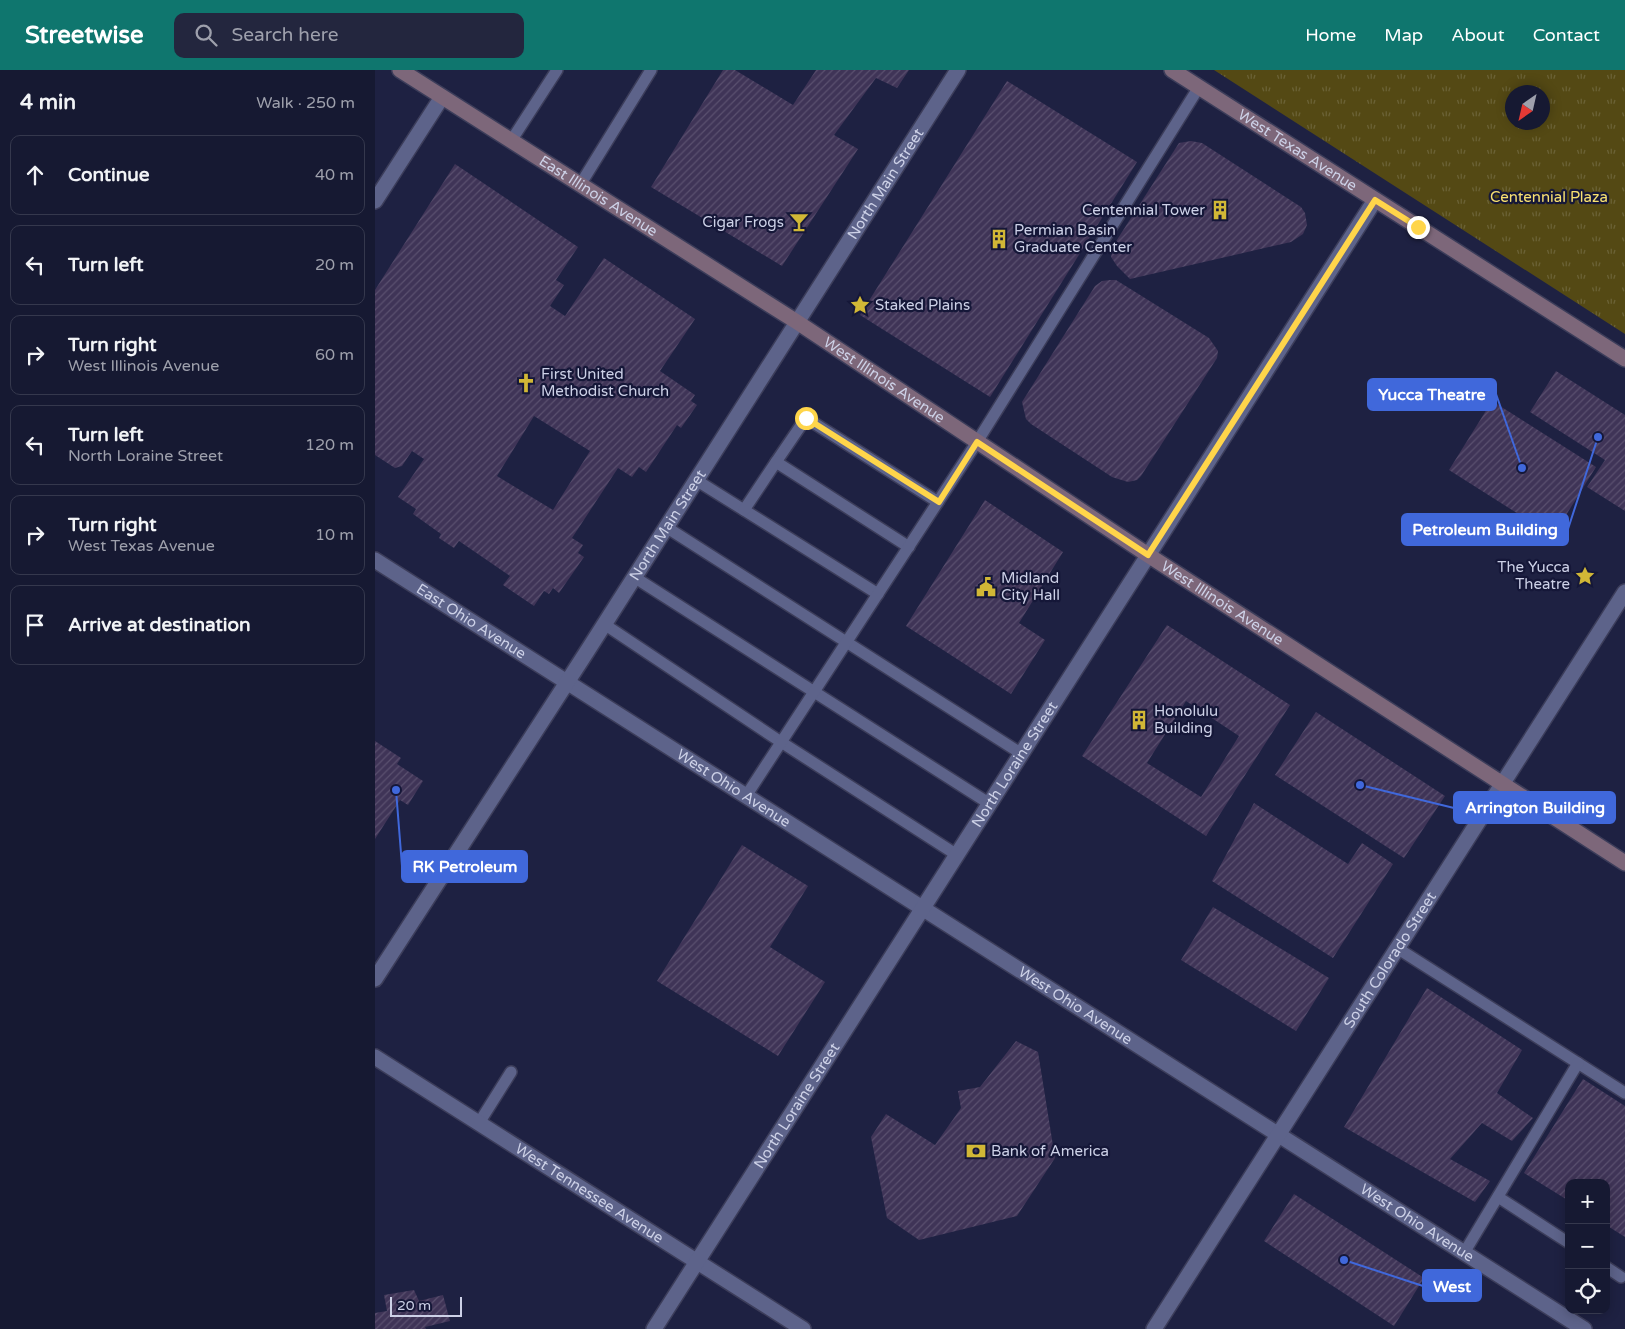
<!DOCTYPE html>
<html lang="en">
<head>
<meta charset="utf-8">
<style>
	:root { --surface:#161932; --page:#23263e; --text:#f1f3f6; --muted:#9ea0ac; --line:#35384d; --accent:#0f766e }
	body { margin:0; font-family:"Varela Round",sans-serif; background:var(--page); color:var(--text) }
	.controls { position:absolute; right:15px; bottom:15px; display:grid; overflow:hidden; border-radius:10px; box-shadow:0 2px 12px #0003 }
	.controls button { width:45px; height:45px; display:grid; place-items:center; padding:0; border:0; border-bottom:1px solid var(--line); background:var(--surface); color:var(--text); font:25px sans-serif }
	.compass { position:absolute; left:1130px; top:15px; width:45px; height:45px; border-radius:50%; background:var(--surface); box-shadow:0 2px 12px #0003; rotate:214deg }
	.scale { position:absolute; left:15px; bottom:12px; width:72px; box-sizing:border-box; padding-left:5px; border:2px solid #cdd1e7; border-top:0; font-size:14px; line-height:18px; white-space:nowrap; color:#cdd1e7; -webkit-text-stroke:4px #151738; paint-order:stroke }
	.stop { position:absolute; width:15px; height:15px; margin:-11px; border:4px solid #ffd54a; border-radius:50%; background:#fff }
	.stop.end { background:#ffd54a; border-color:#fff; box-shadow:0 1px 5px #0008 }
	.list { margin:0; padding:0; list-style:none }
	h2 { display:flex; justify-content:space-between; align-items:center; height:65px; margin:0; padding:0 20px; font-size:21px }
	h2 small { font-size:16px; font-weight:400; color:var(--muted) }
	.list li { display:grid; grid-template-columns:32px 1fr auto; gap:15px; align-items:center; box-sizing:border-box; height:80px; margin:0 10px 10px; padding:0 10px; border:1px solid var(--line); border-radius:10px }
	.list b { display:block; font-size:19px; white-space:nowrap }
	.list p { margin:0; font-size:16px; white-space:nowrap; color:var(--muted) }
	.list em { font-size:16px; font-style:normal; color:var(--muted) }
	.icon { flex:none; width:28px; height:28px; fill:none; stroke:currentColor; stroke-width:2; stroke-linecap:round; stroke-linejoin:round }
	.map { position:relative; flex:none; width:1250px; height:1259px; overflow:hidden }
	header { display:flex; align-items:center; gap:30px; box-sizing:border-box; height:70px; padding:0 25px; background:var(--accent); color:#fff }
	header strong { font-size:24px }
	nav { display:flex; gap:28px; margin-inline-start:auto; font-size:18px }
	.search { width:350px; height:45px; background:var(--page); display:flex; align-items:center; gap:12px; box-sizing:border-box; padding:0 18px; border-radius:10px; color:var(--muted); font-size:19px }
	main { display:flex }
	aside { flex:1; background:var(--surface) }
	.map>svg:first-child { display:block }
	.grass { fill:url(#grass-tufts); fill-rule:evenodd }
	.building { fill:url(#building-hatch); fill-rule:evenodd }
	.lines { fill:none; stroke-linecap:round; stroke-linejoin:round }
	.service-casing { stroke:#3c3d5a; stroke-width:14 }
	.minor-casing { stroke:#3c3d5a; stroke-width:18 }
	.tertiary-casing { stroke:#3c3d5a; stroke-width:18 }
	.secondary-casing { stroke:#3c3d5a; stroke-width:18 }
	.service { stroke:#5d638a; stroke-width:11 }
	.minor { stroke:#5d638a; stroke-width:15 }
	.tertiary { stroke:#5d638a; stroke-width:15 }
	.secondary { stroke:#7d677a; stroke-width:15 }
	.route { stroke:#ffd54a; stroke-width:6 }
	.labels { text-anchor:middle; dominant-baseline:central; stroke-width:4.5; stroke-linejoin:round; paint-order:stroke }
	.street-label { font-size:15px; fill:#cdd1e7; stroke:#151738 }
	.park-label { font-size:15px; fill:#f8e171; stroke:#151738 }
	.poi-label { font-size:15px; fill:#cdd1e7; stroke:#151738; text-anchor:start }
	.leader { fill:none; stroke:#4068db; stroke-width:2 }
	.callout-dot { fill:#4068db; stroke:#151738; stroke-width:2 }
	.callout { fill:#4068db; stroke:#4068db; stroke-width:2 }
	.callout-label { font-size:16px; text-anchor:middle; font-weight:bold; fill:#fff }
</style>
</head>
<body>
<header>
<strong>Streetwise</strong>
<div class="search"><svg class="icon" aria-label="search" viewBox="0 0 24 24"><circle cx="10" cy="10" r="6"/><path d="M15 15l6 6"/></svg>Search here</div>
<nav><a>Home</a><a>Map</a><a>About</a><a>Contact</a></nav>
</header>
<main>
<aside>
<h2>4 min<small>Walk · 250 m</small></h2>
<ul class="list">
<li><svg class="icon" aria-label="ahead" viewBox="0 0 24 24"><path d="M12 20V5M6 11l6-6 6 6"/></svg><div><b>Continue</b></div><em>40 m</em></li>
<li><svg class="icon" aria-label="left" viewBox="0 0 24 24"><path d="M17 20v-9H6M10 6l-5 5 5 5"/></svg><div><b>Turn left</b></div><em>20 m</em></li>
<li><svg class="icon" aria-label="right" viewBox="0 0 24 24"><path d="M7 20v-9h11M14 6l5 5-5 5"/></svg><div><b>Turn right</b><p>West Illinois Avenue</p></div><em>60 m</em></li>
<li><svg class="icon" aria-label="left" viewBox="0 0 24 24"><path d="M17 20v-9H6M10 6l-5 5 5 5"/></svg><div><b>Turn left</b><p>North Loraine Street</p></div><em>120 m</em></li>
<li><svg class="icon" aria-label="right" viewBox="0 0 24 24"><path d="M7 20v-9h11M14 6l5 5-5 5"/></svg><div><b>Turn right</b><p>West Texas Avenue</p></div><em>10 m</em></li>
<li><svg class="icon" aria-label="arrive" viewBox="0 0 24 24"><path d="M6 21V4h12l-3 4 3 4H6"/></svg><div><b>Arrive at destination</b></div></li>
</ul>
</aside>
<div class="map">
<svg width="1250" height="1259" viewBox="0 0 1250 1259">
	<defs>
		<pattern id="grass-tufts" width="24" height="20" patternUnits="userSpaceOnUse" patternTransform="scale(1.25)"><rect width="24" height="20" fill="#544914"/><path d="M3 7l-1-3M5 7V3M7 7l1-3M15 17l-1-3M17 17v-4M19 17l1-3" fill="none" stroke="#6b6236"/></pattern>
		<pattern id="building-hatch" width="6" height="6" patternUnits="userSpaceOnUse" patternTransform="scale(1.25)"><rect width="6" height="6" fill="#3f3457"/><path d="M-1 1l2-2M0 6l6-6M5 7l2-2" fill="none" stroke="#5a506f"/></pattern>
	</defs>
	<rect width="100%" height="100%" fill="#1e2142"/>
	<!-- grass -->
	<path class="grass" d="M839,0H1250V264ZM1138,22H1168V52H1138Z"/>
	<!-- building -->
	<g class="building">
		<polygon points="348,0 360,0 418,35 441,0 534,0 522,18 501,8 459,65 483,79 407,196 276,117"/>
		<polygon points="632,11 762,92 615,327 485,245"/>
		<polygon points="816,71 827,73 926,137 930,143 932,155 928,164 916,172 755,209 742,196 736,187 738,176 804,73"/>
		<path d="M80,94L203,177L181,210L189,215L175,236L190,246L229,188L320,249L285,301L320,325L316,331L322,335L306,358L302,355L271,402L264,397L257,407L243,398L197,468L208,475L203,483L209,487L184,523L178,518L174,524L169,521L159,536L128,515L135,506L84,471L79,478L64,468L66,464L38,444L41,439L23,427L49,389L37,381L27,396L20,398L0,385V220ZM159,346L215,381L178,440L122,406Z"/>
		<polygon points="735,210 741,210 834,268 843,281 842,288 766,406 762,410 753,412 737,407 656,354 651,349 647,332 720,216 727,211"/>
		<polygon points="1181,301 1250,345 1250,441 1212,417 1230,390 1155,342"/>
		<polygon points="1117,331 1221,397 1178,466 1074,400"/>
		<polygon points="610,430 688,482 644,553 670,570 636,624 531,556"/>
		<path d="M792,555L915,635L831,766L707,686ZM811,631L864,666L826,727L772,693Z"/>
		<polygon points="941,642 1070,726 1029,788 900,705"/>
		<polygon points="0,671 26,688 22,694 48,711 33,735 25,730 0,769"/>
		<polygon points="879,733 973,794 987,773 1018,794 958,888 837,811"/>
		<polygon points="367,775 433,816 395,877 450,912 403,986 282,911"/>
		<polygon points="838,837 954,908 921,961 806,890"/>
		<polygon points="1052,918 1147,980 1122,1023 1158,1048 1137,1071 1107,1053 1075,1089 1115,1111 1100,1132 969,1057"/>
		<polygon points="641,971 663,982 680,1088 642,1146 544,1170 512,1148 496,1067 511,1044 560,1075 586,1038 583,1021 605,1017"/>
		<polygon points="1208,1009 1250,1036 1250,1167 1231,1155 1231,1113 1194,1113 1194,1131 1149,1103"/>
		<polygon points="919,1124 1049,1208 1019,1256 889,1171"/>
		<polygon points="39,1220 44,1231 68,1225 75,1251 50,1257 51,1259 0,1259 0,1243 12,1241 9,1225"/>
	</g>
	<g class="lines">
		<defs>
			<g id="service">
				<polyline points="136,71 182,0"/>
				<polyline points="205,115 276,0"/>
				<polyline points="401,392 431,348 563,432"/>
				<polyline points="321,410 503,524"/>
				<polyline points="369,440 401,392 534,477"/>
				<polyline points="291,457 647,684"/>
				<polyline points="259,507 615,734"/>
				<polyline points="229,554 406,672 582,785"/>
				<polyline points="371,726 602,372 824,17"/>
				<polyline points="1022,878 1250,1023"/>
				<polyline points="104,1053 136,1002"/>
				<polyline points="1123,1127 1194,1173"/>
				<polyline points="1089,1183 1203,993"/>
				<polyline points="1231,1197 1246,1207"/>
			</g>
			<g id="minor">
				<polyline points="0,131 67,27"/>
				<path id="s1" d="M0,490L1209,1259"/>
				<path id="s2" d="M0,987L428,1259"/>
				<path id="s3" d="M279,1259L1000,130"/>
				<path id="s4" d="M779,1259L1250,522"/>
			</g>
			<g id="tertiary">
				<path id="s5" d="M0,909L211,583L583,0"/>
			</g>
			<g id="secondary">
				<path id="s6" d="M25,0L422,252L773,485L1250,793"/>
				<path id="s7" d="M797,0L1250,289"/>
			</g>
		</defs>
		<!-- service casing -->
		<use href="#service" class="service-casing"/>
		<!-- minor casing -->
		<use href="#minor" class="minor-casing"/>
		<!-- tertiary casing -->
		<use href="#tertiary" class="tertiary-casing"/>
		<!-- secondary casing -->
		<use href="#secondary" class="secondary-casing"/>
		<!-- service -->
		<use href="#service" class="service"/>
		<!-- minor -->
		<use href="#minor" class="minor"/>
		<!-- tertiary -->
		<use href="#tertiary" class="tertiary"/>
		<!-- secondary -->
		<use href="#secondary" class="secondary"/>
	</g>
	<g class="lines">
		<!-- route -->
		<polyline class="route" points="431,348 564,432 602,372 773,485 1000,130 1043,157"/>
	</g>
	<!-- icons -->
	<defs>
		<symbol id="building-bare" viewBox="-9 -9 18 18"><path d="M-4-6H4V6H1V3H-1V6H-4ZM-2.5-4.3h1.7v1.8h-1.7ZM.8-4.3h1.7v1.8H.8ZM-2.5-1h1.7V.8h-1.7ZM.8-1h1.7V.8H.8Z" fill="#d1b736" stroke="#151738" stroke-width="2.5" paint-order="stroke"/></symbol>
		<symbol id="bar-bare" viewBox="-9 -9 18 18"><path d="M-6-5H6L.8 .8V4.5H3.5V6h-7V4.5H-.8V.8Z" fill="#d1b736" stroke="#151738" stroke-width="2.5" paint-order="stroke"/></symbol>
		<symbol id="sight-bare" viewBox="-9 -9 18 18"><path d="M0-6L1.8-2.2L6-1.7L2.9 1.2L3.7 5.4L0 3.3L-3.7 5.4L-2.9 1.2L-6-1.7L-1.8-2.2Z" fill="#d1b736" stroke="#151738" stroke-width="2.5" paint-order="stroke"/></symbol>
		<symbol id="church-bare" viewBox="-9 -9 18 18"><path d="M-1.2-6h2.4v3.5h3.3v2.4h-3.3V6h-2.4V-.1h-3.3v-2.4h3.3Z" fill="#d1b736" stroke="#151738" stroke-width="2.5" paint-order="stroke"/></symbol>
		<symbol id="civic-bare" viewBox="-9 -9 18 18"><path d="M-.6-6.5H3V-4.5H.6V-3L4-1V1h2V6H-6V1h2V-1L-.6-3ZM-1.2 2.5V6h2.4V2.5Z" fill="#d1b736" stroke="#151738" stroke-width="2.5" paint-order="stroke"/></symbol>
		<symbol id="bank-bare" viewBox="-9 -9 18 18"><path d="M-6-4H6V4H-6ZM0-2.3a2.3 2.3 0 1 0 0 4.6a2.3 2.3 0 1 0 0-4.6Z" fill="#d1b736" stroke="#151738" stroke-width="2.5" paint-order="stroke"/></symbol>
	</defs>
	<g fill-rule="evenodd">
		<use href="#building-bare" x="831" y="126" width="28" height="28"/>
		<use href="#bar-bare" x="410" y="138" width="28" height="28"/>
		<use href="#building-bare" x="610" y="155" width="28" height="28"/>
		<use href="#sight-bare" x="471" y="221" width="28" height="28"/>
		<use href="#church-bare" x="137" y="299" width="28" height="28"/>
		<use href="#sight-bare" x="1196" y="492" width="28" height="28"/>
		<use href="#civic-bare" x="597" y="503" width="28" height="28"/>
		<use href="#building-bare" x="750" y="636" width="28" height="28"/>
		<use href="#bank-bare" x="587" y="1067" width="28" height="28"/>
	</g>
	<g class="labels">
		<!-- street labels -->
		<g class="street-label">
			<text stroke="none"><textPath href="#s7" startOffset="149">West Texas Avenue</textPath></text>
			<text stroke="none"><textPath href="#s5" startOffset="945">North Main Street</textPath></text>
			<text stroke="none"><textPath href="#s6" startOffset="235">East Illinois Avenue</textPath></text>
			<text stroke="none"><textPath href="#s6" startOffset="575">West Illinois Avenue</textPath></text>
			<text stroke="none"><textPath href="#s5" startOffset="540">North Main Street</textPath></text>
			<text stroke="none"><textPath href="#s6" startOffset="980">West Illinois Avenue</textPath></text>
			<text stroke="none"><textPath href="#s1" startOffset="114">East Ohio Avenue</textPath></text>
			<text stroke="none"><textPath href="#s3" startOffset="670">North Loraine Street</textPath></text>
			<text stroke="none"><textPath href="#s1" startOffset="425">West Ohio Avenue</textPath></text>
			<text stroke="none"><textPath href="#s4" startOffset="438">South Colorado Street</textPath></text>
			<text stroke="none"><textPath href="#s1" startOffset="830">West Ohio Avenue</textPath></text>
			<text stroke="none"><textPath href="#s3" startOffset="265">North Loraine Street</textPath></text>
			<text stroke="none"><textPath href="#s2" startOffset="254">West Tennessee Avenue</textPath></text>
			<text stroke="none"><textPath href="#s1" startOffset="1235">West Ohio Avenue</textPath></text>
		</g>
		<!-- park labels -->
		<g class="park-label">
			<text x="1174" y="127">Centennial Plaza</text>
		</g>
		<!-- poi labels -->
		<g class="poi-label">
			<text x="830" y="140" text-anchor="end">Centennial Tower</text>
			<text x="409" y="152" text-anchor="end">Cigar Frogs</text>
			<text x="639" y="160">Permian Basin<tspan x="639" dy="17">Graduate Center</tspan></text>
			<text x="500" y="235">Staked Plains</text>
			<text x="166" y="304">First United<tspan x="166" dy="17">Methodist Church</tspan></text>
			<text x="1195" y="497" text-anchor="end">The Yucca<tspan x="1195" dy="17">Theatre</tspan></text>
			<text x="626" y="508">Midland<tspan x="626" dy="17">City Hall</tspan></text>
			<text x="779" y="641">Honolulu<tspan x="779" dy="17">Building</tspan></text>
			<text x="616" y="1081">Bank of America</text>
		</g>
	</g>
	<!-- callouts -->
	<path class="leader" d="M1147 398L1121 324M1223 367L1193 459M985 715L1079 738M21 720L27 796M969 1190L1048 1216"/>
	<g class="callout-dot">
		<circle cx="1147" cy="398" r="5"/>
		<circle cx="1223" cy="367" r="5"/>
		<circle cx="985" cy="715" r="5"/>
		<circle cx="21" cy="720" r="5"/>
		<circle cx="969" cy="1190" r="5"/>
	</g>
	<g class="callout">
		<rect x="993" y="309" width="128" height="31" rx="5"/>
		<rect x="1027" y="444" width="166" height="31" rx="5"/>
		<rect x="1079" y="722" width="161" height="31" rx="5"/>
		<rect x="27" y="781" width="125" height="31" rx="5"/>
		<rect x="1048" y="1200" width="58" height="31" rx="5"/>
	</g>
	<g class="callout-label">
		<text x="1057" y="330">Yucca Theatre</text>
		<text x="1110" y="465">Petroleum Building</text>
		<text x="1160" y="743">Arrington Building</text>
		<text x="90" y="802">RK Petroleum</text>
		<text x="1077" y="1222">West</text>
	</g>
</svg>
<div class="controls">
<button>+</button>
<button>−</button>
<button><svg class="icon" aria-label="locate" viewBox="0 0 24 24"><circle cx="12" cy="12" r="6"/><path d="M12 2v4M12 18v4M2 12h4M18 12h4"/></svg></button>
</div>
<svg class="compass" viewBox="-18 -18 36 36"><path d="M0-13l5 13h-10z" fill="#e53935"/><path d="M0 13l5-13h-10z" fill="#9ea0ac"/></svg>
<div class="scale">20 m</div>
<div class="stop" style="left:431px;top:348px"></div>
<div class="stop end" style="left:1043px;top:157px"></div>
</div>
</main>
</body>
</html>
